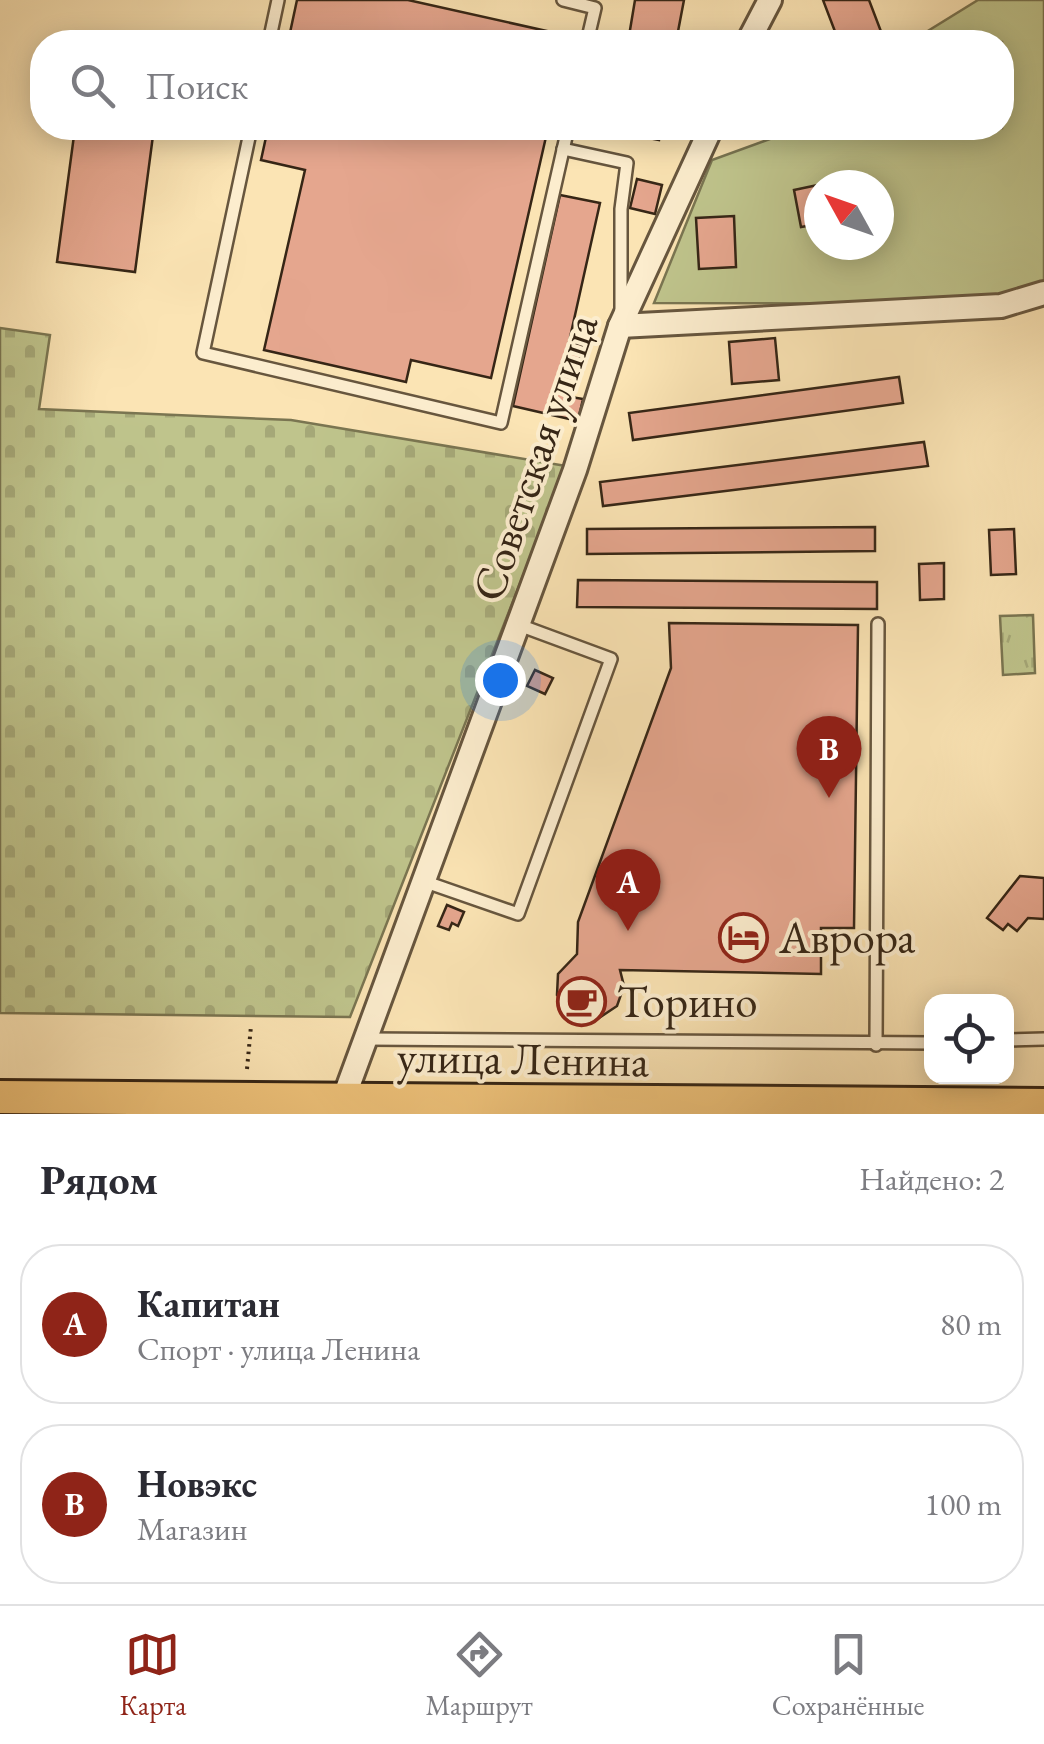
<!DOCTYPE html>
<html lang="ru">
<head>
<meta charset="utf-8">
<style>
	:root { --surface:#fff; --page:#f2f2f3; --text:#2b2b33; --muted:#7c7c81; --line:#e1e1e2; --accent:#8f2418 }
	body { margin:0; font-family:"EB Garamond",serif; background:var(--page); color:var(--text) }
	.controls { position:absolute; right:30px; bottom:30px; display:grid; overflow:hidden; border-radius:20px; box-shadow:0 5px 25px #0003 }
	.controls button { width:90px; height:90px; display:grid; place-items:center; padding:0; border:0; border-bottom:2px solid var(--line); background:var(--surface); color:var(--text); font:50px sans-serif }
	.compass { position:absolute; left:804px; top:170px; width:90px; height:90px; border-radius:50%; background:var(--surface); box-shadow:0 5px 25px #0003; rotate:310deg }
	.you { position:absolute; left:500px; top:680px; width:35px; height:35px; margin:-25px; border:8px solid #fff; border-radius:50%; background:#1a73e8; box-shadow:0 0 0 15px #1a73e833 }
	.badge { display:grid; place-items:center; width:65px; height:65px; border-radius:50%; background:var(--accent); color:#fff; font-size:32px; font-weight:700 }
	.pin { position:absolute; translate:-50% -82px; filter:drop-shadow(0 2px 5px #0008) }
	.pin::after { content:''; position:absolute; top:52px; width:35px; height:30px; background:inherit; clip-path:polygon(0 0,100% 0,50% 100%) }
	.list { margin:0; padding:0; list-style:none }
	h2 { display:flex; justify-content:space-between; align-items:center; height:130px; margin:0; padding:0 40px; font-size:42px }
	h2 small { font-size:32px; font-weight:400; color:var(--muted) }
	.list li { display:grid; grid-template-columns:65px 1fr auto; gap:30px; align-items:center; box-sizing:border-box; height:160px; margin:0 20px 20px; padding:0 20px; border:2px solid var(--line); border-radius:40px }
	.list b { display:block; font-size:38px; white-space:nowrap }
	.list p { margin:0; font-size:32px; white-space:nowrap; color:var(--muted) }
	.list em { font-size:32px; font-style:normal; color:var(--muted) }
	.icon { flex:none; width:55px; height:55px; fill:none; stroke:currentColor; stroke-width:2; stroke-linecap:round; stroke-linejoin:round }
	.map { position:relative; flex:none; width:1044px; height:1114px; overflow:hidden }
	.search { position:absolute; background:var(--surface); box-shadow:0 5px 25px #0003; left:30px; right:30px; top:30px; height:110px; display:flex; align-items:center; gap:25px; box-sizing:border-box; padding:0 35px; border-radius:40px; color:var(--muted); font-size:38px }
	.sheet { height:490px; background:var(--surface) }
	nav { display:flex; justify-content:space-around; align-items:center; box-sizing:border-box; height:140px; border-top:2px solid var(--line); background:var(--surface); font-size:28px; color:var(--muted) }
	nav a { display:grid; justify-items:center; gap:5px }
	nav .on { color:var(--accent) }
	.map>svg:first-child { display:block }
	.grass { fill:url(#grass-tufts); stroke:#7a7551; stroke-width:2.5 }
	.cemetery { fill:url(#cemetery-stones); stroke:#7a7551; stroke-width:2.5 }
	.garden { fill:#bfc48c; stroke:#7a7551; stroke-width:2.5; fill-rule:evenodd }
	.building { fill:#e5a68e; stroke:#362616; stroke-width:2.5 }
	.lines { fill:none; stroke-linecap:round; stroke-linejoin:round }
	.lane-casing { stroke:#67563e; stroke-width:16 }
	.street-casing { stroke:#67563e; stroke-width:28 }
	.primary-casing { stroke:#362616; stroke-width:38 }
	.path { stroke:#362616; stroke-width:4; stroke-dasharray:2.5 5; stroke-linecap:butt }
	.lane { stroke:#fcedce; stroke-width:11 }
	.street { stroke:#fcedce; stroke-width:22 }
	.primary { stroke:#eec27a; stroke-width:32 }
	.labels { text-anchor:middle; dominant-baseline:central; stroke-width:8; stroke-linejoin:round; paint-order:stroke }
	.street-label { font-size:45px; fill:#362616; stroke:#fcedce }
	.poi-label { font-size:45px; fill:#362616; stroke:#fcedce; text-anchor:start }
</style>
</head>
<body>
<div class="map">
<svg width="1044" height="1114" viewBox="0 0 1044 1114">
	<defs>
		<pattern id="grass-tufts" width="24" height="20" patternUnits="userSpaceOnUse" patternTransform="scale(2.5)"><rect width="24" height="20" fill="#bfc48c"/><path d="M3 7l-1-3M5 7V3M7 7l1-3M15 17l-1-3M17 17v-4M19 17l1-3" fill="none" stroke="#a5a878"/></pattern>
		<pattern id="cemetery-stones" width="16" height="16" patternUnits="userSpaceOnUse" patternTransform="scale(2.5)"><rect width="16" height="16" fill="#bfc48c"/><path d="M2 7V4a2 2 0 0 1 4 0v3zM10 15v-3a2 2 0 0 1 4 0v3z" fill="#a5a878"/></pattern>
	</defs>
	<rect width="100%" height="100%" fill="#fbe4b4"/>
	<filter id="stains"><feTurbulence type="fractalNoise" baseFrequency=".002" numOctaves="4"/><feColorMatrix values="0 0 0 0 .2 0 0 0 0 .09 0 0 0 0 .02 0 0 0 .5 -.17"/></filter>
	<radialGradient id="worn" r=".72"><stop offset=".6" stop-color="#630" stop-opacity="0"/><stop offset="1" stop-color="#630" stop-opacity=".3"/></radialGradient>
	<!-- grass -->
	<polygon class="grass" points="1033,615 1035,673 1003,675 1000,616"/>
	<!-- cemetery -->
	<polygon class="cemetery" points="0,328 50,335 39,409 291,420 566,466 350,1017 0,1013"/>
	<!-- garden -->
	<path class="garden" d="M978,0H1044V293L994,304L654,303L712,160L800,128H1002V42H910ZM819,185H879V245H819Z"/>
	<!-- building -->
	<g class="building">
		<polygon points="297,0 408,0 569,36 568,42 288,42"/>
		<polygon points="635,0 684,0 676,42 628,42"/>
		<polygon points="823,0 869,0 885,42 839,42"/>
		<polygon points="75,128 154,128 135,272 57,262"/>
		<polygon points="268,128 548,128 491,378 411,360 406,382 264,350 305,170 261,160"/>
		<polygon points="613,128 661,128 659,140 612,131"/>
		<polygon points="637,179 662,185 655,214 630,208"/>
		<polygon points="832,182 819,185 819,224 801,227 794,190"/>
		<polygon points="560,195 600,203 569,342 583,345 571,397 583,399 578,421 513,406"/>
		<polygon points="734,216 736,267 699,269 696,218"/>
		<polygon points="775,338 779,380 732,384 729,342"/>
		<polygon points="899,377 903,403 633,440 629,413"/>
		<polygon points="924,442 928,466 603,506 600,482"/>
		<polygon points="875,527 875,551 587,554 587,529"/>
		<polygon points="1014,529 1016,574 991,575 989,530"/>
		<polygon points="944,563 944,599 920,600 919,564"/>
		<polygon points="578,580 877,582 877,609 577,607"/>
		<polygon points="669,623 858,625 854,928 821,928 821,974 620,970 624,986 617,1006 599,1018 578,1017 557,995 558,974 577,954 578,922 671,668"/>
		<polygon points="535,670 553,678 545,694 527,686"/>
		<polygon points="1020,876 1044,878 1044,919 1028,918 1017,931 1008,924 1003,930 987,918"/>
		<polygon points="447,905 464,912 458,926 452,923 449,930 438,926"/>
	</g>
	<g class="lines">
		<defs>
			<g id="lane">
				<polyline points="563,0 595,8 587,42"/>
				<polyline points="269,42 278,0"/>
				<polyline points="251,128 203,353 501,423 568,128"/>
				<polyline points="563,149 627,163 621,209 621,312"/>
				<polyline points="423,881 518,914 611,659 519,625"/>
				<polyline points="367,1039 932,1043"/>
				<polyline points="1006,1040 1044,1039"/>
				<polyline points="876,1045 878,624"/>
			</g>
			<g id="street">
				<polyline points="748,42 770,0"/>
				<polyline points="620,326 1001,306 1044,293"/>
				<polyline points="339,1111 575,470 620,326 711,128"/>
			</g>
			<polyline id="primary" points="0,1097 1044,1105"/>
		</defs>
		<!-- lane casing -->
		<use href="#lane" class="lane-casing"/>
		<!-- street casing -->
		<use href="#street" class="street-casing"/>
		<!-- primary casing -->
		<use href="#primary" class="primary-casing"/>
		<!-- path -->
		<polyline class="path" points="247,1069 251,1026"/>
		<!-- lane -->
		<use href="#lane" class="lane"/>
		<!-- street -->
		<use href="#street" class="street"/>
		<!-- primary -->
		<use href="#primary" class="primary"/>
	</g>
	<!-- icons -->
	<defs>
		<symbol id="hotel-ring" viewBox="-11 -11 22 22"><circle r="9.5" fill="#fcedce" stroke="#8f2418" stroke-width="1.5"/><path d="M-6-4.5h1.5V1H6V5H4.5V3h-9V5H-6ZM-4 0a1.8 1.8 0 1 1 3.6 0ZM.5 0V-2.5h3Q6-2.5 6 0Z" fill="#8f2418"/></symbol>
		<symbol id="cafe-ring" viewBox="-11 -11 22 22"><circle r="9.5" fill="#fcedce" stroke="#8f2418" stroke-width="1.5"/><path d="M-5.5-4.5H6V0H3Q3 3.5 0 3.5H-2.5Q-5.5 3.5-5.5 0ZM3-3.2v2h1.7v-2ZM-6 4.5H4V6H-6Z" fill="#8f2418"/></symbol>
	</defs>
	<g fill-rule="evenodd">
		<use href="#hotel-ring" x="716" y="910" width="55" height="55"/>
		<use href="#cafe-ring" x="554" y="974" width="55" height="55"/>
	</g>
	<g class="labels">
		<!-- street labels -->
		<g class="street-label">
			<text transform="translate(534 457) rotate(-71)">Советская улица</text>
			<text transform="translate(523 1058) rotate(1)">улица Ленина</text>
		</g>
		<!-- poi labels -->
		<g class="poi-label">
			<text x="779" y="937">Аврора</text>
			<text x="617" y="1001">Торино</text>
		</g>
	</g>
	<rect width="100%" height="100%" filter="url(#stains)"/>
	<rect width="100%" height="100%" fill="url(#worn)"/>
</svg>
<div class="controls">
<button><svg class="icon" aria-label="locate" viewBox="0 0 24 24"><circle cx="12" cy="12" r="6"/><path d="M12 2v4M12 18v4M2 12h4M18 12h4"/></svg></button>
</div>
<svg class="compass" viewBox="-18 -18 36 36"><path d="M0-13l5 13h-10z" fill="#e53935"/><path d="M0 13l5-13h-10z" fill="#7c7c81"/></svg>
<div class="you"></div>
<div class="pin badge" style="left:628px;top:931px">A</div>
<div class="pin badge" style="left:829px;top:798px">B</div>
<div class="search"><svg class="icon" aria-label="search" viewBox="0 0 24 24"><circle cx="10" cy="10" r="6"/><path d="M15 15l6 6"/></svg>Поиск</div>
</div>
<section class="sheet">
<h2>Рядом<small>Найдено: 2</small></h2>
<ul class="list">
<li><span class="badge">A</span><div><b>Капитан</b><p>Спорт · улица Ленина</p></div><em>80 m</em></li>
<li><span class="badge">B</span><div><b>Новэкс</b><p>Магазин</p></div><em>100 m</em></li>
</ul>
</section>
<nav>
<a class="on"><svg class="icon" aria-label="map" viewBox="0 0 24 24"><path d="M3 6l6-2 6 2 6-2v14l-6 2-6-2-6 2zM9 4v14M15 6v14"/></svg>Карта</a>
<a><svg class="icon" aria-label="directions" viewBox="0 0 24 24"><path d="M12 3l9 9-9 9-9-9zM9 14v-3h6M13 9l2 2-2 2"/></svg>Маршрут</a>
<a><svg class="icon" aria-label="saved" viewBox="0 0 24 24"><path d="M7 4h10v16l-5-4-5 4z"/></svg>Сохранённые</a>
</nav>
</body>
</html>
